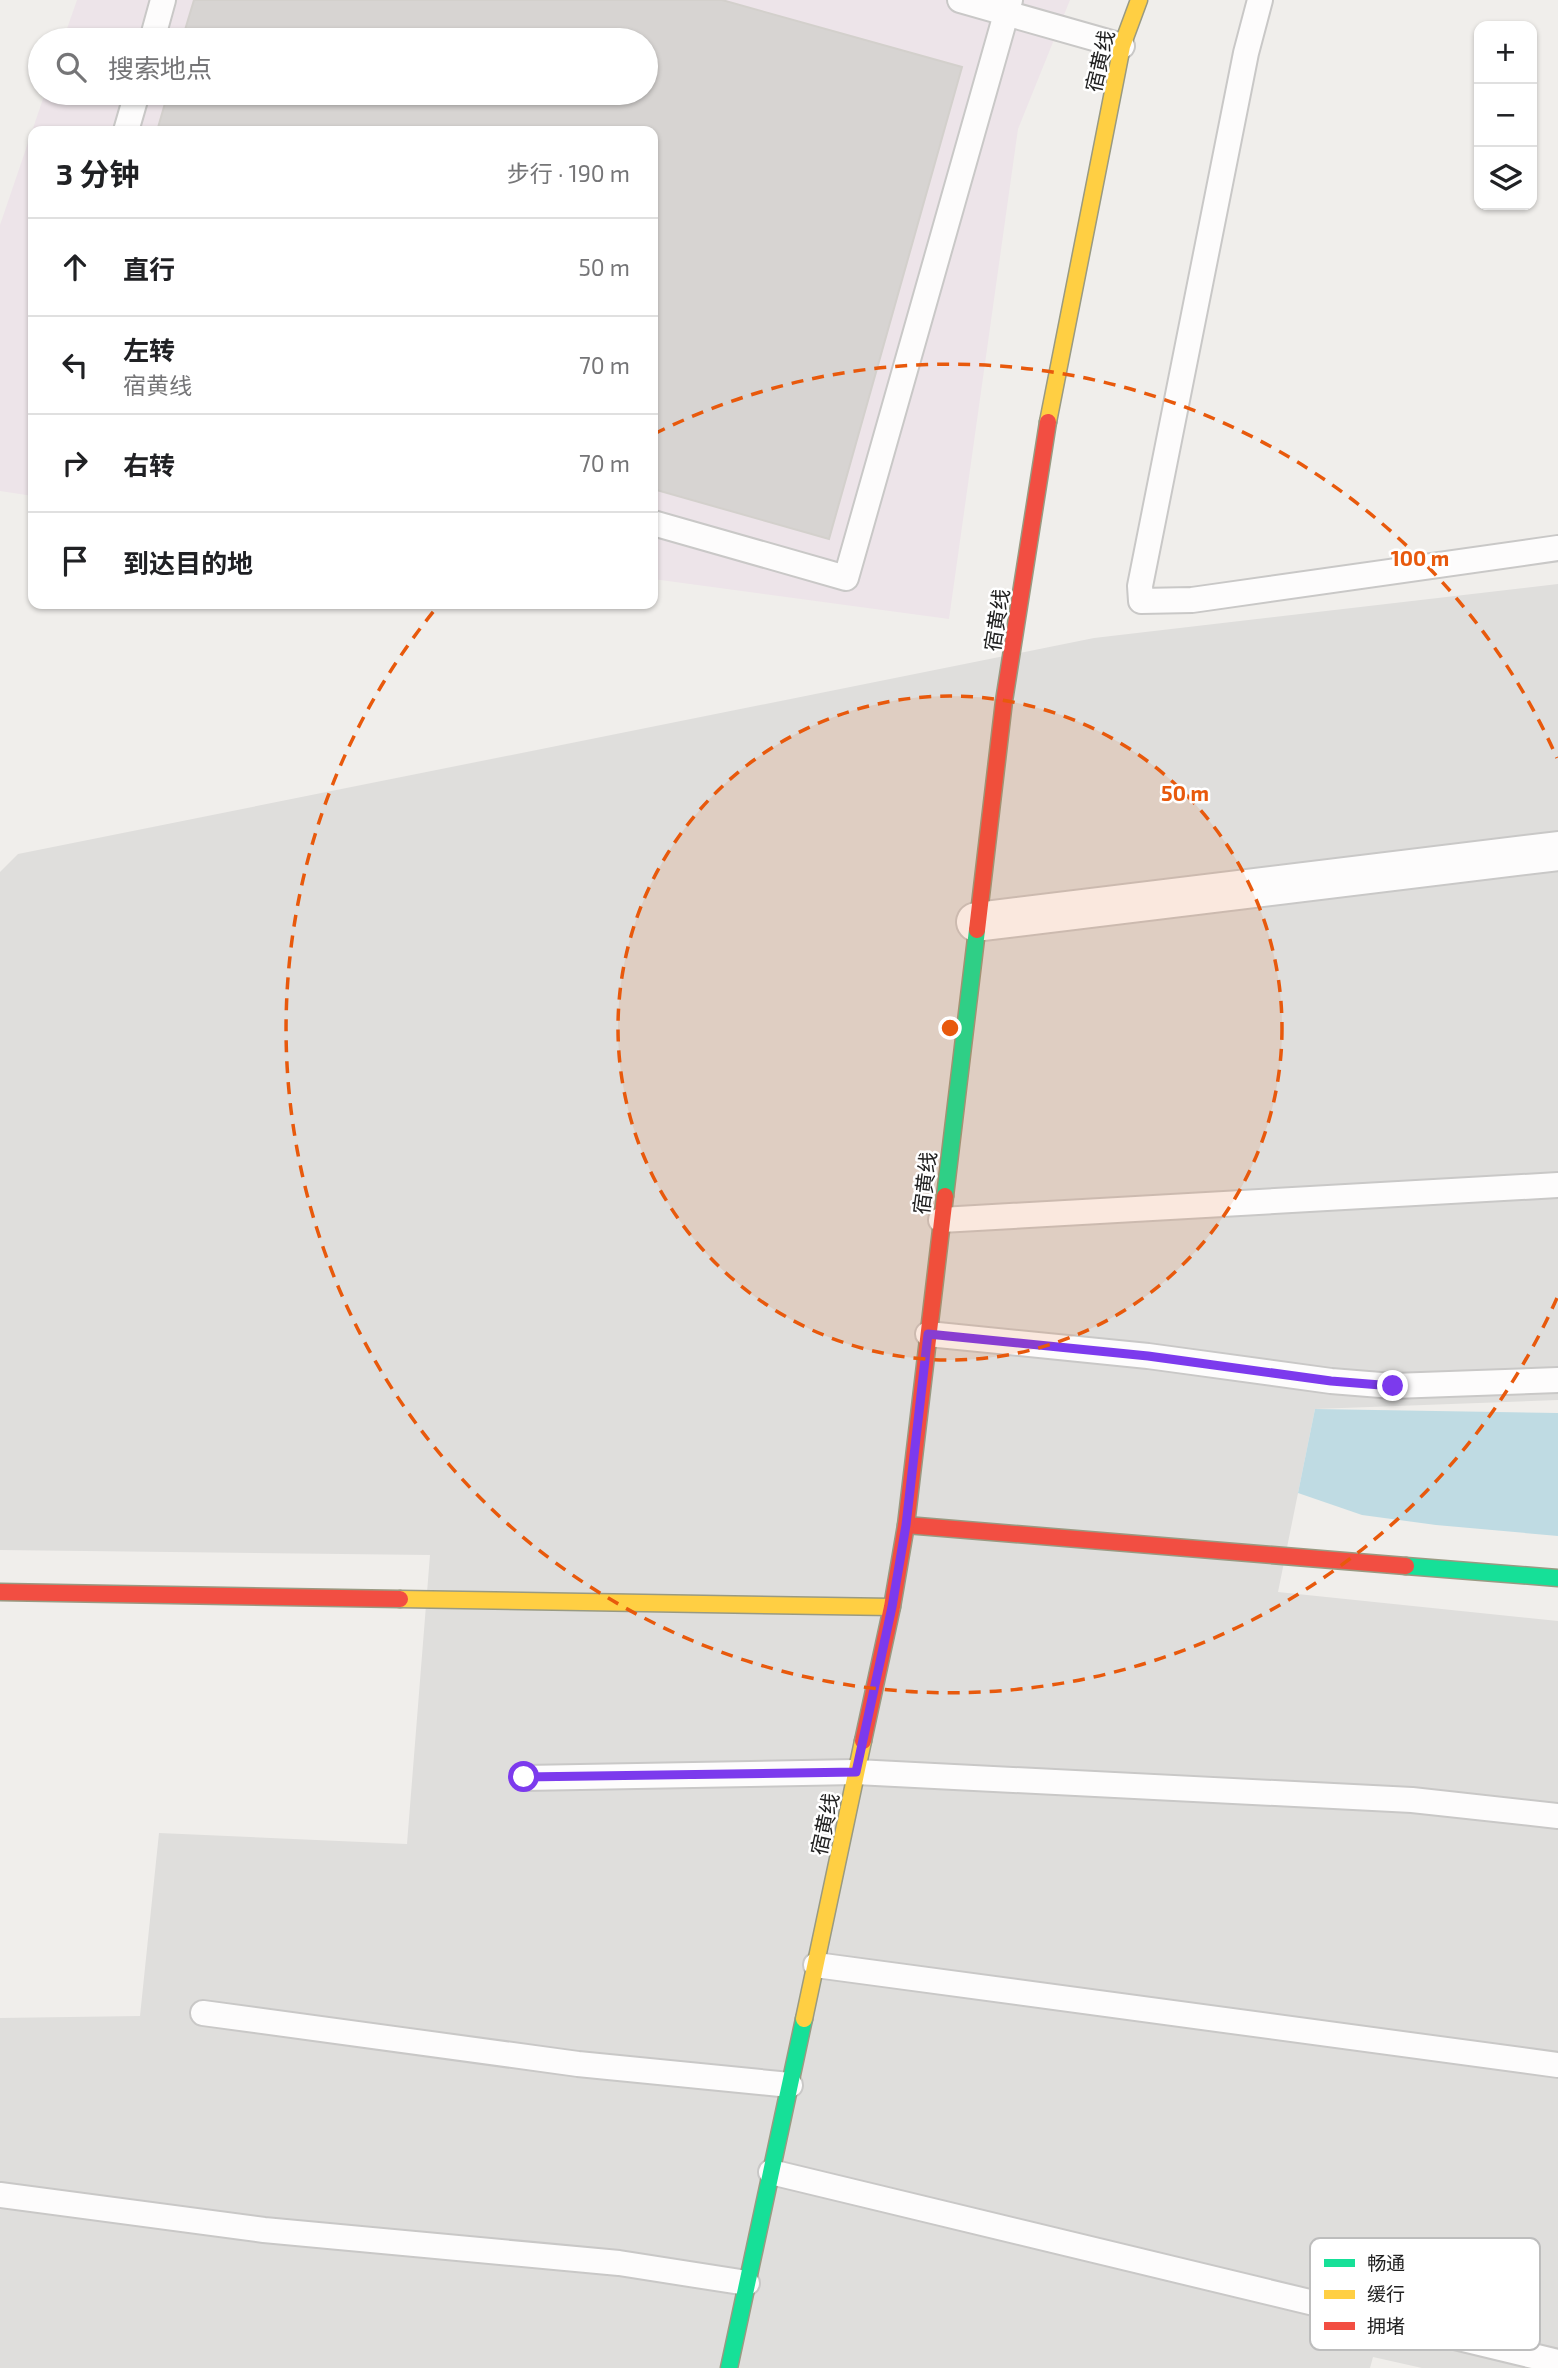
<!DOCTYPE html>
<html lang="zh">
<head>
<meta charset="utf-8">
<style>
	:root { --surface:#fff; --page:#f2f2f2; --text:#202124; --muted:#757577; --line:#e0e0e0 }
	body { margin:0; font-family:"Exo 2","Noto Sans SC",sans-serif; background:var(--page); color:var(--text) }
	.controls { position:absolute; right:21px; top:21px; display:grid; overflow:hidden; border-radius:14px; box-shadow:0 2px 5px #0004 }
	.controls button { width:63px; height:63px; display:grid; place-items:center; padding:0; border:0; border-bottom:2px solid var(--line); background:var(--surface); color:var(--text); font:35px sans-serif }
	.stop { position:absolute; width:21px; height:21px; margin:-16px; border:5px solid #7c3aed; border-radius:50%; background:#fff }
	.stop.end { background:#7c3aed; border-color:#fff; box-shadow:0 2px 7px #0008 }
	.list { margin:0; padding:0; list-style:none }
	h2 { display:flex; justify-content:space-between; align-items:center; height:91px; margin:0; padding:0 28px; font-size:30px }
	h2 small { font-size:23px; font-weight:400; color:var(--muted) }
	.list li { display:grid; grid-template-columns:46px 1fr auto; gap:21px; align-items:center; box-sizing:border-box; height:98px; padding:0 28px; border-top:2px solid var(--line) }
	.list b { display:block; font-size:26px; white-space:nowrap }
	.list p { margin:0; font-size:23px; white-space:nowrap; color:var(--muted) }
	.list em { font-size:23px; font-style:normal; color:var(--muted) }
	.icon { flex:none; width:38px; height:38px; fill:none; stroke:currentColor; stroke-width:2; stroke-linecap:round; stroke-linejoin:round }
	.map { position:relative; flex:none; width:1558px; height:2368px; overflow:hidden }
	.search { position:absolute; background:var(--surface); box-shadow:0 2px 5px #0004; left:28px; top:28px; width:630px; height:77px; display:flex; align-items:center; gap:18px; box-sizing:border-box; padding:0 24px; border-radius:38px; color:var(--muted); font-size:26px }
	.panel { position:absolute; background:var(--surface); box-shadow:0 2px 5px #0004; left:28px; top:126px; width:630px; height:483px; border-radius:14px }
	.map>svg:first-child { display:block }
	.residential { fill:#dfdedc }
	.industrial { fill:#ede4e9 }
	.water { fill:#bfdbe3 }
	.building { fill:#d7d4d2; stroke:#d3d0cc; stroke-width:2 }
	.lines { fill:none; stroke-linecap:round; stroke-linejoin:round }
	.lane-casing { stroke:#c9c8c7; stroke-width:28 }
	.street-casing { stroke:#c9c8c7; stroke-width:42 }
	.fast-casing { stroke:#999a82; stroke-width:19 }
	.slow-casing { stroke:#999a82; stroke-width:19 }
	.jam-casing { stroke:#999a82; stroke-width:19 }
	.lane { stroke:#fdfcfc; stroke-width:24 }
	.street { stroke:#fdfcfc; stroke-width:38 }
	.fast { stroke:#16e098; stroke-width:16 }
	.slow { stroke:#ffcf43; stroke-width:16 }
	.jam { stroke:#f24e42; stroke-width:16 }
	.route { stroke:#7c3aed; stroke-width:9 }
	.ring { fill:none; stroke:#e8590c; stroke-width:3.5; stroke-dasharray:12 9 }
	.labels { text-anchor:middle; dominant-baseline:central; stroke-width:5; stroke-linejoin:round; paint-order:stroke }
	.street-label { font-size:21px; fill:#222; stroke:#fff }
	.key { fill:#fff; stroke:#bdbdbd; stroke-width:2 }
	.key-label { font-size:19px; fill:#222 }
	.centre { fill:#e8590c; stroke:#fff; stroke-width:3.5 }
	.ring-label { font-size:21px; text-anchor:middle; font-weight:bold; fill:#e8590c; stroke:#fff; stroke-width:5; stroke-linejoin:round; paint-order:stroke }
</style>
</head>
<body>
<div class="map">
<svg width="1558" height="2368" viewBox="0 0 1558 2368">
	<rect width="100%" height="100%" fill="#f0eeeb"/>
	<!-- residential -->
	<polygon class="residential" points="1558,584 1558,1400 1315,1409 1278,1592 1558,1621 1558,2368 1422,2368 1373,2357 1370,2368 0,2368 0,2018 140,2016 159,1833 407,1844 430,1555 0,1550 0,872 18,854 1094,638"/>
	<!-- industrial -->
	<polygon class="industrial" points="77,0 1070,0 1018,129 949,619 653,579 653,131 33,131 33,496 0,491 0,225 45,93 646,93 646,40 63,40"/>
	<!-- water -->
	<polygon class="water" points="1315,1409 1558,1413 1558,1536 1436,1525 1362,1515 1298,1493"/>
	<!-- building -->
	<polygon class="building" points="194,0 722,0 962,67 829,539 653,489 653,131 157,131 168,93 646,93 646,40 182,40"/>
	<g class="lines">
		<defs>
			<g id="lane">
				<polyline points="960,0 1122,46"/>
				<polyline points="1260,0 1246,53 1140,586 1141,601 1192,600 1558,548"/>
				<polyline points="152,40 163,0"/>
				<polyline points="126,131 137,93"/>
				<polyline points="653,523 846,578 1010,0"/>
				<polyline points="941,1220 1558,1185"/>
				<polyline points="928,1334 1148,1356 1331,1381 1393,1386 1558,1380"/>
				<polyline points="524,1778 856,1772 1412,1800 1558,1816"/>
				<polyline points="816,1965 1558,2065"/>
				<polyline points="203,2013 578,2064 790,2085"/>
				<polyline points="771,2172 1558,2362"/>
				<polyline points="0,2195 264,2230 619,2263 747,2283"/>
			</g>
			<polyline id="street" points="976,922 1558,851"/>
			<g id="fast">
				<polyline points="945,1196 977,930"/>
				<polyline points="1406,1566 1558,1578"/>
				<polyline points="729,2368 804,2019"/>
			</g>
			<g id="slow">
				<polyline points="1048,422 1122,46 1139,0"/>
				<polyline points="400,1599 892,1607"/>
				<polyline points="804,2019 863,1741"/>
			</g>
			<g id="jam">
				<polyline points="977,930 1004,701 1048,422"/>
				<polyline points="906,1525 1406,1566"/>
				<polyline points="0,1592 400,1599"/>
				<polyline points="863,1741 892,1607 906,1525 945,1196"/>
			</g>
		</defs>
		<!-- lane casing -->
		<use href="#lane" class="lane-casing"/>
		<!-- street casing -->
		<use href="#street" class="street-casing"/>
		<!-- fast casing -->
		<use href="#fast" class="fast-casing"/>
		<!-- slow casing -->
		<use href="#slow" class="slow-casing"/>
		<!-- jam casing -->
		<use href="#jam" class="jam-casing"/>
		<!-- lane -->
		<use href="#lane" class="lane"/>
		<!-- street -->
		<use href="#street" class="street"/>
		<!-- fast -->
		<use href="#fast" class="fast"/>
		<!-- slow -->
		<use href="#slow" class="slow"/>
		<!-- jam -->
		<use href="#jam" class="jam"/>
	</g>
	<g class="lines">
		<!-- route -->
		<polyline class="route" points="524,1777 856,1772 892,1607 906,1525 928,1334 1148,1356 1331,1381 1393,1386"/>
	</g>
	<!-- distance rings -->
	<circle cx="950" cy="1028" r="332" fill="#e8590c" fill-opacity=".12"/>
	<g class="ring">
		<circle cx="950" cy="1028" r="332"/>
		<path d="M1557 1298A664 664 0 1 1 438 606M654 434A664 664 0 0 1 1557 758"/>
	</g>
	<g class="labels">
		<!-- street labels -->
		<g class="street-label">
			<text transform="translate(1099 61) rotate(-77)">宿黄线</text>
			<text transform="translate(996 620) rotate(-81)">宿黄线</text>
			<text transform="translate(924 1183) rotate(-83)">宿黄线</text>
			<text transform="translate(824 1824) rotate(-78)">宿黄线</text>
		</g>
	</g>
	<!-- legend -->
	<rect x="1310" y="2238" width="230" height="112" rx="10" class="key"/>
	<rect x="1324" y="2259" width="31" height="8" fill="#16e098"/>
	<rect x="1324" y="2290" width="31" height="9" fill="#ffcf43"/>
	<rect x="1324" y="2322" width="31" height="8" fill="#f24e42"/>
	<g class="key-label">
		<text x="1367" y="2270">畅通</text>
		<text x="1367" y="2301">缓行</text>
		<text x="1367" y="2333">拥堵</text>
	</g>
	<circle cx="950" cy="1028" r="10" class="centre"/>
	<g class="ring-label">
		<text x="1420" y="566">100 m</text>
		<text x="1185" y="801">50 m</text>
	</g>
</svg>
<div class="controls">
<button>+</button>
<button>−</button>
<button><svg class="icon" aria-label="layers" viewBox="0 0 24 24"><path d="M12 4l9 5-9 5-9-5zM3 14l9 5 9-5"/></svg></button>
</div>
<div class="stop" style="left:524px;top:1777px"></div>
<div class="stop end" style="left:1393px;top:1386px"></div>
<div class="search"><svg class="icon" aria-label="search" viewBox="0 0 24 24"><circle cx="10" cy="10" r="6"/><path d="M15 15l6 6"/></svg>搜索地点</div>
<section class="panel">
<h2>3 分钟<small>步行 · 190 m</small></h2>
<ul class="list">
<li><svg class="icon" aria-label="ahead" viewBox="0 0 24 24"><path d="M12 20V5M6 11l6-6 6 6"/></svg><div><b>直行</b></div><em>50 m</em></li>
<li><svg class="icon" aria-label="left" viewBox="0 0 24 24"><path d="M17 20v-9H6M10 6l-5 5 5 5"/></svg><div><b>左转</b><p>宿黄线</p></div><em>70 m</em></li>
<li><svg class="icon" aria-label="right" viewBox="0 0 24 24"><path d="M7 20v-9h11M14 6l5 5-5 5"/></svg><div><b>右转</b></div><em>70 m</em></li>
<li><svg class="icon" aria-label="arrive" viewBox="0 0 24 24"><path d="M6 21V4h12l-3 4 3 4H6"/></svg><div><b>到达目的地</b></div></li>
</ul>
</section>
</div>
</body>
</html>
